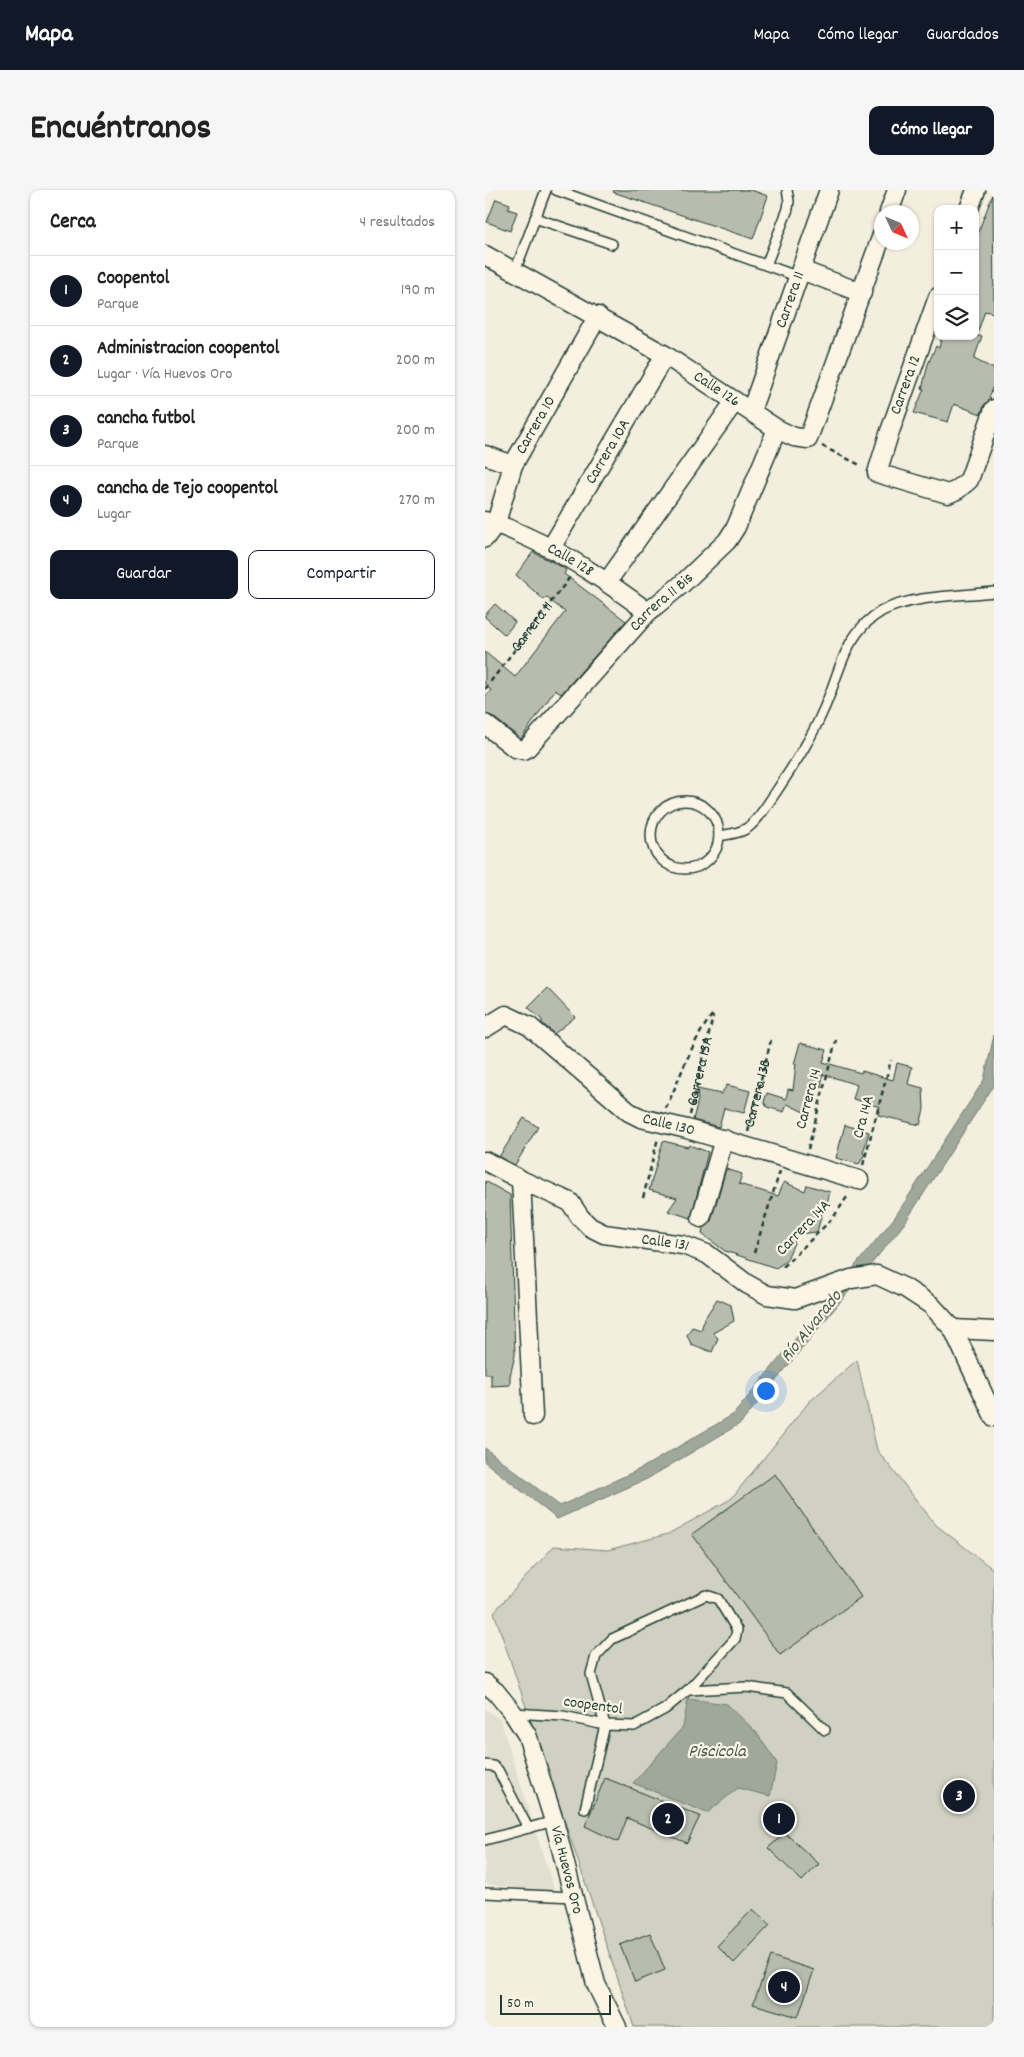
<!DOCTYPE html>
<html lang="es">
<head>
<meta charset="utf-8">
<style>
	:root { --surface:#fff; --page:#f6f6f6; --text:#222; --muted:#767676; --line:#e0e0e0; --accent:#111827 }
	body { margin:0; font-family:Dekko,sans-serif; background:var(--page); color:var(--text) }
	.controls { position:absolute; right:15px; top:15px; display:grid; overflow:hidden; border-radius:10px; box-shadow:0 1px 4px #0004 }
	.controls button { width:45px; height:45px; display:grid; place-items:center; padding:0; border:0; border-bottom:1px solid var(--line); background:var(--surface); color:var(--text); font:25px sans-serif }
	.compass { position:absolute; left:389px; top:15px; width:45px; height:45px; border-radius:50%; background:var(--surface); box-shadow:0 1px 4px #0004; rotate:134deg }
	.scale { position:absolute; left:15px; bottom:12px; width:111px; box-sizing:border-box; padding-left:5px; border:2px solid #1f3d34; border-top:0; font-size:14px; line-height:18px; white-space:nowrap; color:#1f3d34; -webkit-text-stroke:4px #fcf5e5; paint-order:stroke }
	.you { position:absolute; left:280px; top:1200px; width:18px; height:18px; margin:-12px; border:4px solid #fff; border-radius:50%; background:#1a73e8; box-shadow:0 0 0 8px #1a73e833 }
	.badge { display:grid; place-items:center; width:32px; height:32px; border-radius:50%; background:var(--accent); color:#fff; font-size:16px; font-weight:700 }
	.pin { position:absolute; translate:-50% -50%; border:2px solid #fff; box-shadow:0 1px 5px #0006 }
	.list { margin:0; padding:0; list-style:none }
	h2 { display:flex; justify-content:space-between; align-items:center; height:65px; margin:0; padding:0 20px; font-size:21px }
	h2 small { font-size:16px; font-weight:400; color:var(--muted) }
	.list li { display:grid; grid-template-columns:32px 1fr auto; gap:15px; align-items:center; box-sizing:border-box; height:70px; padding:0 20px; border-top:1px solid var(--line) }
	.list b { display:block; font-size:19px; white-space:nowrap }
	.list p { margin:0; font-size:16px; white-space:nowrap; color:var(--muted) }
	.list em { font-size:16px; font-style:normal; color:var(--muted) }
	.actions { display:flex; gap:10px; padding:15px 20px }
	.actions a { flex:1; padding:11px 0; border:1px solid var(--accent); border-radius:10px; text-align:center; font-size:18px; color:var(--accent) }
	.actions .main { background:var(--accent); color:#fff }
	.icon { flex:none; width:28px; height:28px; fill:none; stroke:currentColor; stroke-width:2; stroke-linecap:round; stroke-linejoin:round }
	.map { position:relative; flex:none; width:509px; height:1837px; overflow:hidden; border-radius:10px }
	header { display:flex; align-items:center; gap:30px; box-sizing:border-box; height:70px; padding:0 25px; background:var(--accent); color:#fff }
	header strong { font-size:24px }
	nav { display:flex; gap:28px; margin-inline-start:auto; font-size:18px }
	.intro { display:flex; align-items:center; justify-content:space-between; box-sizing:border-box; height:120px; padding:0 30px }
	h1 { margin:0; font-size:35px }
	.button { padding:12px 22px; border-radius:10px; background:var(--accent); color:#fff; font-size:18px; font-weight:700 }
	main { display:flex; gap:30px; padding:0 30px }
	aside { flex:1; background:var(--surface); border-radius:10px; box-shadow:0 1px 4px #0004 }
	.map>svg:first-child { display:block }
	.built { fill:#e1dfd0 }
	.green { fill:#d0d1c2; stroke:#78877b }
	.water { fill:#a0a89b; stroke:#6c7d72 }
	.building { fill:#b8bcae; stroke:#1f3d34 }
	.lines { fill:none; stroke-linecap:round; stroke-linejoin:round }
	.lane-casing { stroke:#1f3d34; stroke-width:12 }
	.street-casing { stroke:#1f3d34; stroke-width:21 }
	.path { stroke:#1f3d34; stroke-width:2.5; stroke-dasharray:5 4; stroke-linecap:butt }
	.lane { stroke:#fcf5e5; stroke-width:9 }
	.street { stroke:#fcf5e5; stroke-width:18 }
	.labels { text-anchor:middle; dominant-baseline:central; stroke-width:4.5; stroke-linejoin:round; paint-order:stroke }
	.street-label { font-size:16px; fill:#1f3d34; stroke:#fcf5e5 }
	.water-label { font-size:18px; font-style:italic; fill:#465d53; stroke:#fcf5e5 }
</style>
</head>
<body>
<header>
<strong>Mapa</strong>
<nav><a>Mapa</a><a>Cómo llegar</a><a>Guardados</a></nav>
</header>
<div class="intro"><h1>Encuéntranos</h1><a class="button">Cómo llegar</a></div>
<main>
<aside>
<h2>Cerca<small>4 resultados</small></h2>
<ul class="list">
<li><span class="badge">1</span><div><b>Coopentol</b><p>Parque</p></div><em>190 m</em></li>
<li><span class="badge">2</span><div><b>Administracion coopentol</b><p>Lugar · Vía Huevos Oro</p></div><em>200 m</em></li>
<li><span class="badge">3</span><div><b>cancha futbol</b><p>Parque</p></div><em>200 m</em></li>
<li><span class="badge">4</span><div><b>cancha de Tejo coopentol</b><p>Lugar</p></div><em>270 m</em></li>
</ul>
<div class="actions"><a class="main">Guardar</a><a>Compartir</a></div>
</aside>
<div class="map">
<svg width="509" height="1837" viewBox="0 0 509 1837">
	<rect width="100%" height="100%" fill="#f3eede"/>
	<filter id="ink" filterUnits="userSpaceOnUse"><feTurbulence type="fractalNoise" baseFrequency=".02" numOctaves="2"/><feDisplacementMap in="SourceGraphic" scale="10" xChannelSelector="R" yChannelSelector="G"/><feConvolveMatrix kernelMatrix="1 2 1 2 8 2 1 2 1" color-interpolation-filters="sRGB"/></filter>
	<g filter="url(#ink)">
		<!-- built -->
		<polygon class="built" points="0,1519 15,1529 70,1703 0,1694"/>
		<!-- green -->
		<polygon class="green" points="372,1170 392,1260 451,1335 509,1380 509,1837 149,1837 9,1422 69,1356 123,1360 183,1344 246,1309 324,1212"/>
		<!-- water -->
		<g class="water">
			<polygon points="509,845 509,895 419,1034 256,1233 162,1289 72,1329 0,1272 0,1258 75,1316 157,1278 249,1224 410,1027 499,890"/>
			<polygon points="203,1509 242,1514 271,1542 292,1573 285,1606 253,1598 222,1623 148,1593 198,1537"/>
		</g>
		<!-- building -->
		<g class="building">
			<polygon points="129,0 266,0 283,6 268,49 128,2"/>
			<polygon points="508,4 509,123 500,121 492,144 490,144 490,50"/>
			<polygon points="11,9 25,14 23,19 32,22 25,41 2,32"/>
			<polygon points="457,146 497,146 489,169 509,179 509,195 504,208 506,209 499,215 496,224 469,214 463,232 429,223 439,199 437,199 443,174 451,156 454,158"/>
			<polygon points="48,362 77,377 81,380 79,384 141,431 76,504 70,500 36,549 7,526 0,524 0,507 6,500 0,496 0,462 30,487 80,422 61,407 59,410 31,385"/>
			<polygon points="10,414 30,432 20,445 0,427 0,425"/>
			<polygon points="62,798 90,827 69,844 57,833 57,830 43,817"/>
			<polygon points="315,853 342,860 338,872 376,883 377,881 408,890 412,873 427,877 423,894 438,898 439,919 435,935 393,925 395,917 368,909 372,895 338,884 336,898 328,896 321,923 302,914 299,922 282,917 279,912 282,903 301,909 303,899 308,900 311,874 309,874"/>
			<polygon points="242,895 265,901 259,923 239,918 234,937 208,930 213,910 212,899 236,904"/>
			<polygon points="39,928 53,937 30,975 14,967"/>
			<polygon points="360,935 384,942 378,963 380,964 374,974 351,968"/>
			<polygon points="178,951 203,957 204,955 223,962 206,1028 183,1021 192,1008 164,1000"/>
			<polygon points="241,979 257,984 254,994 293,1006 299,992 320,1001 322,995 345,1002 341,1017 339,1016 332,1042 313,1044 301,1071 291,1078 240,1061 217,1044 218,1038 226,1031"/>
			<polygon points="0,991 25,1005 30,1165 25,1186 25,1195 6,1196 6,1184 0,1184"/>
			<polygon points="232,1109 246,1115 249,1131 228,1143 233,1148 227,1162 206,1154 202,1145 207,1137 216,1140 220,1128"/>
			<polygon points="290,1284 376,1407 295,1465 207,1344"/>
			<polygon points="120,1588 215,1626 202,1653 142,1628 133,1652 100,1636"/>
			<polygon points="300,1643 334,1674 317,1691 283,1658"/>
			<polygon points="268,1719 285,1735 249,1773 232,1756"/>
			<polygon points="165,1743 180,1780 150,1792 135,1755"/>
			<polygon points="286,1766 329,1780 313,1827 268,1814"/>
		</g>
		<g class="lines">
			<defs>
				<g id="lane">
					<polyline points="71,0 314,87"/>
					<polyline points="50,28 127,54"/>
					<polyline points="281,75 303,19 304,11 302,0"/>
					<polyline points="30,81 61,0"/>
					<circle cx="200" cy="645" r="34"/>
					<path d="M234,646C245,644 258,643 266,635C276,626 283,613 291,602C308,576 325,551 337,523C355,486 357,444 397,421C428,405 475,406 509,402"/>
					<polyline points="203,1500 262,1497 302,1503 340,1540"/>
					<polyline points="29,1523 78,1526 120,1535 149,1536 180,1519 203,1500 250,1449 252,1440 233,1409 221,1405 127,1449 111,1466 106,1484 120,1535 100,1619"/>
					<polyline points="0,1575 8,1576 13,1580 43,1638"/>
					<polyline points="0,1650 69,1631"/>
					<polyline points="0,1703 89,1707"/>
				</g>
				<g id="street">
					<polyline points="484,19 491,0"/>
					<polyline points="404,22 412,0"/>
					<path id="s4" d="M0,65L180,165L292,239L309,247L323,249L397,45"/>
					<polyline points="316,80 377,103"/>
					<polyline points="453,107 404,244 392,283 463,304 472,300 484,290 509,219"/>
					<path id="s5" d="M266,221L344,0"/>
					<polyline points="0,265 28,275"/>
					<path id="s6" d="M0,331C15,334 27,340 40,346C85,366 124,393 163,422"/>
					<path id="s7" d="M0,348L11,333L28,275L113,126"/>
					<path id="s8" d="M66,358L180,165"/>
					<polyline points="122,392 250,211"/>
					<path id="s9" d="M0,534L30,558L39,560L43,557L146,441L163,422L197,394L242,351L251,337L292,239"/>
					<path id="s10" d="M0,838L21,825L44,836L144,922L156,928L202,939L374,990"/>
					<path id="s11" d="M0,971L36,990L85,1012L95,1027L105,1037L119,1044L198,1055L222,1064L262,1094L282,1105L310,1109L366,1089L392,1085L420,1098L446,1115L468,1139L509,1227"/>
					<polyline points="36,990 48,1226"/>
					<polyline points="216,1028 239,949"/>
					<polyline points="468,1139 509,1141"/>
					<path id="s12" d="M0,1493L11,1502L28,1523L42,1545L69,1631L111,1794L132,1837"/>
				</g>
			</defs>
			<!-- lane casing -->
			<use href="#lane" class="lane-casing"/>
			<!-- street casing -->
			<use href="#street" class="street-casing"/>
			<!-- path -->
			<g class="path">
				<polyline points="337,256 377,276"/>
				<path id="s1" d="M0,499L85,387"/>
				<path d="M181,918C196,886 206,852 228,824"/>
				<path id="s2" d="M205,925L228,826"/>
				<path id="s3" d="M263,942L286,850"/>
				<polyline points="323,959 351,850"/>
				<polyline points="378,975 406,870"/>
				<polyline points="158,1008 173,948"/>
				<polyline points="269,1063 295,981"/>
				<polyline points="298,1077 348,1028 364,1004"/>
			</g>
			<!-- lane -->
			<use href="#lane" class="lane"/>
			<!-- street -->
			<use href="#street" class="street"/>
		</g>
	</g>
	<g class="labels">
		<!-- street labels -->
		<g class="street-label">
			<text stroke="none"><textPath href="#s5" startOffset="118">Carrera 11</textPath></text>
			<text transform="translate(421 195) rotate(-70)">Carrera 12</text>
			<text stroke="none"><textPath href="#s4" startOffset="268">Calle 126</textPath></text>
			<text stroke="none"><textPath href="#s7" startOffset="125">Carrera 10</textPath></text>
			<text stroke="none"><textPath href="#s8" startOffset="112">Carrera 10A</textPath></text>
			<text stroke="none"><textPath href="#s6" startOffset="94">Calle 128</textPath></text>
			<text stroke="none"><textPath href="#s9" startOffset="250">Carrera 11 Bis</textPath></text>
			<text stroke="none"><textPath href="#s1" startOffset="78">Carrera 11</textPath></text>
			<text stroke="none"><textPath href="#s2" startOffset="45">Carrera 13A</textPath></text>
			<text stroke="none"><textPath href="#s3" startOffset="40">Carrera 13B</textPath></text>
			<text transform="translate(324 909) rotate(-75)">Carrera 14</text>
			<text transform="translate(379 927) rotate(-75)">Cra 14A</text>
			<text stroke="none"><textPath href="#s10" startOffset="224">Calle 130</textPath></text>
			<text transform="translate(319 1038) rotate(-46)">Carrera 14A</text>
			<text stroke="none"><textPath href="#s11" startOffset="204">Calle 131</textPath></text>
			<text transform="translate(108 1516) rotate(8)">coopentol</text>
			<text stroke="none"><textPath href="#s12" startOffset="208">Vía Huevos Oro</textPath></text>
		</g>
		<!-- water labels -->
		<g class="water-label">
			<text transform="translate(327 1137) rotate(-51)">Río Alvarado</text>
			<text x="232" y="1562">Piscicola</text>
		</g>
	</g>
</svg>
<div class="controls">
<button>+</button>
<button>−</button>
<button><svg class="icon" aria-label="layers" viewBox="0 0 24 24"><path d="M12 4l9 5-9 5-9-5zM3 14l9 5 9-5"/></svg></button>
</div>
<svg class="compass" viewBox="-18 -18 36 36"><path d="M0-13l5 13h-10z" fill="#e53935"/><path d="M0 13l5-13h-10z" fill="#767676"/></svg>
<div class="scale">50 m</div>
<div class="you"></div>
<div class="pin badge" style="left:294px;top:1629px">1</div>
<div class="pin badge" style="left:183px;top:1629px">2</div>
<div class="pin badge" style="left:474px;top:1606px">3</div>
<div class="pin badge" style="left:299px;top:1797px">4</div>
</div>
</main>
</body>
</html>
